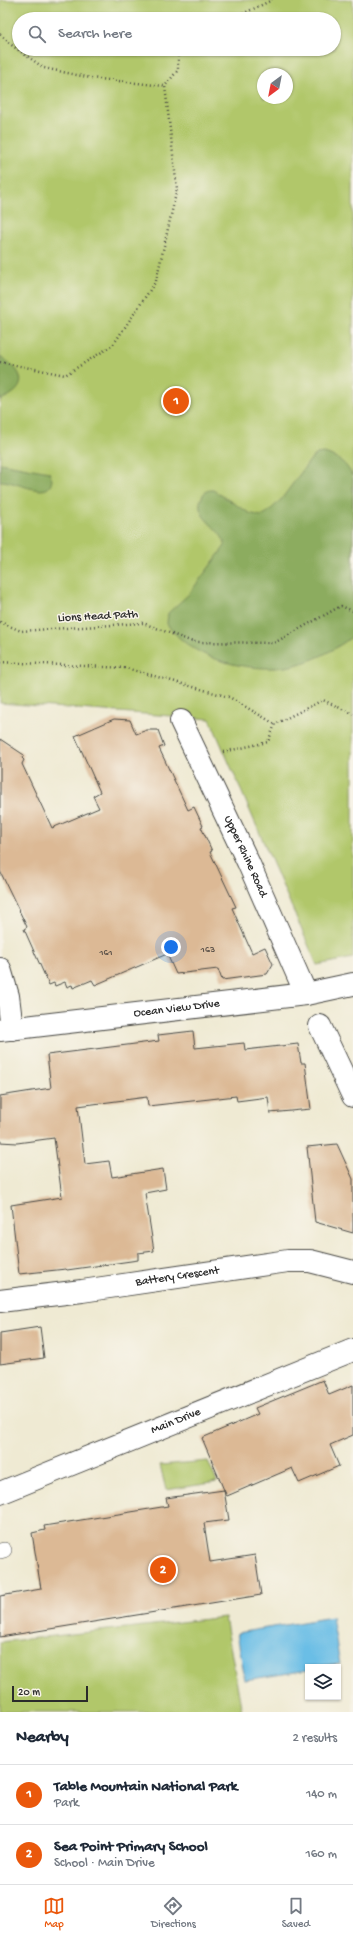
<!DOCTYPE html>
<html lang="en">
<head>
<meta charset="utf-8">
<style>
	:root { --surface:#fff; --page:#f2f2f3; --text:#1f2937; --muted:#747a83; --line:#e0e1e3; --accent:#ea580c }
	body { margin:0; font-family:"Gochi Hand",sans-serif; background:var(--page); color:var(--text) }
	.controls { position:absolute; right:12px; bottom:12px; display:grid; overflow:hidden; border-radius:0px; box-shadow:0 1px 3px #0004 }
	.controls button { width:36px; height:36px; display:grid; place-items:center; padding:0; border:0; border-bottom:1px solid var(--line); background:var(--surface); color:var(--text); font:20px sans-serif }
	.compass { position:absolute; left:257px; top:68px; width:36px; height:36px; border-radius:50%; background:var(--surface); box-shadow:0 1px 3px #0004; rotate:212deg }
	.scale { position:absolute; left:12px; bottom:10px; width:76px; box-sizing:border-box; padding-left:4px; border:2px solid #2b2b2b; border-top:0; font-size:11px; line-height:14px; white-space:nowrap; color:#2b2b2b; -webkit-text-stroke:3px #f7f3e8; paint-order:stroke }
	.you { position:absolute; left:171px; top:947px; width:14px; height:14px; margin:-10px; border:3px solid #fff; border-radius:50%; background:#1a73e8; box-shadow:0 0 0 6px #1a73e833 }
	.badge { display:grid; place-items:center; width:26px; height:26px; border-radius:50%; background:var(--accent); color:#fff; font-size:13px; font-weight:700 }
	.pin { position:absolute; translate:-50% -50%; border:2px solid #fff; box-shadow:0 1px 4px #0006 }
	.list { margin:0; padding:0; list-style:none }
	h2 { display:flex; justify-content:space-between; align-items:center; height:52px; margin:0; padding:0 16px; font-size:17px }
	h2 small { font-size:13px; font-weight:400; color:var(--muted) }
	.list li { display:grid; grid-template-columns:26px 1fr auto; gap:12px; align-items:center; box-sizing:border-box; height:60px; padding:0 16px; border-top:1px solid var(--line) }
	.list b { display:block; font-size:15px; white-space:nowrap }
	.list p { margin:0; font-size:13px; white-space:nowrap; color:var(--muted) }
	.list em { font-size:13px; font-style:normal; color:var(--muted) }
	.icon { flex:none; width:22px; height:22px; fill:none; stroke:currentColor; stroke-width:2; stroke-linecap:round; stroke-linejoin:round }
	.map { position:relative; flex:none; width:353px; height:1712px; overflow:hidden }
	.search { position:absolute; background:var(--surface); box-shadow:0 1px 3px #0004; left:12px; right:12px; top:12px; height:44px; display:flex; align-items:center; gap:10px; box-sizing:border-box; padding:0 14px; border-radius:22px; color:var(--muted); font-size:15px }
	.sheet { height:172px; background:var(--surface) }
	nav { display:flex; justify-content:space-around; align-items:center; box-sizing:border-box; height:56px; border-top:1px solid var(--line); background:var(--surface); font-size:11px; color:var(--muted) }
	nav a { display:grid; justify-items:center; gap:2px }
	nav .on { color:var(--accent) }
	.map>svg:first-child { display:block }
	.green { fill:#b1c76b; stroke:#6e794b; fill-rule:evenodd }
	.forest { fill:#8cac5f; stroke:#5c6c45 }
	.water { fill:#6abee6; stroke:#4a7488 }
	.building { fill:#dcb995 }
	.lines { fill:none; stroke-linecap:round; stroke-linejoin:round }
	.service-casing { stroke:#484844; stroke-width:16 }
	.minor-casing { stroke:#484844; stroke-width:24 }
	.path { stroke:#484844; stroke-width:2.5; stroke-dasharray:1 3; stroke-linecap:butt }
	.service { stroke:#fff; stroke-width:15 }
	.minor { stroke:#fff; stroke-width:22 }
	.labels { text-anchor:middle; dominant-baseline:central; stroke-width:3; stroke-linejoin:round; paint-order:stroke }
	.number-label { font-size:10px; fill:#574e46 }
	.street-label { font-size:12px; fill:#2b2b2b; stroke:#f7f3e8 }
</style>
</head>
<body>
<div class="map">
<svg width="353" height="1712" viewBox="0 0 353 1712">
	<rect width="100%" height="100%" fill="#f7f3e8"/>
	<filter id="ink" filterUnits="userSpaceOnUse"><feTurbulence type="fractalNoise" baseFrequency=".025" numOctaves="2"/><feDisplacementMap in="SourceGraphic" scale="8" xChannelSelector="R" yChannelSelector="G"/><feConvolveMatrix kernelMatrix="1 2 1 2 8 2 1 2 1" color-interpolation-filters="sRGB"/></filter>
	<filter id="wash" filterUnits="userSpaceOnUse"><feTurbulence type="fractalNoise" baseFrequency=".012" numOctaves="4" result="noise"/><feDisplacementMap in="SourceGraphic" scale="16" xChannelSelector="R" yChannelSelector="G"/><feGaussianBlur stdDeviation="0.9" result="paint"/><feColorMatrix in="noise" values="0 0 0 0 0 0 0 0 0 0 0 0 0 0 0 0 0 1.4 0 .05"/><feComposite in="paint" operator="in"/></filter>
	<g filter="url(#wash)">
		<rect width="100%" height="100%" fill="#efead3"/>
		<!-- green -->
		<g class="green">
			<path d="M0,0H353V958L317,965L210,719L0,703ZM19,19H334V49H19ZM263,74H287V98H263Z"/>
			<polygon points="208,1461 217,1482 166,1490 160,1465"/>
			<polygon points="225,1617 242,1712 0,1712 0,1642"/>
		</g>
		<!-- forest -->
		<g class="forest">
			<path d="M0,356C24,371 31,388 0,400Z"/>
			<path d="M324,453C338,457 348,464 353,478V636C331,653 302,667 274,668C236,669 190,657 167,624L168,613L189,594L225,546C224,527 189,518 203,495C205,491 208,490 213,490L249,513L261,516L268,512L280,501L311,459L317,454Z"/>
			<path d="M0,463L49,472L52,480C51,483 51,486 48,488C39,495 12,480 0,481Z"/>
		</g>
		<!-- water -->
		<polygon class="water" points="332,1617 340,1664 308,1667 308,1670 245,1680 237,1633"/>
		<g id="blocks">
			<!-- building -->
			<g class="building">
				<polygon points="114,719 130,720 136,734 147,730 158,730 164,746 159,748 188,810 194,807 203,826 201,827 212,851 210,852 236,907 232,908 252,953 265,947 273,964 267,974 222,980 218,969 176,974 167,954 95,985 92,980 73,988 72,985 67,987 65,982 55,986 54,983 49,985 24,929 27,927 0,871 0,739 24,755 22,758 24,760 22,764 52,828 99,808 93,796 100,792 75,736"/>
				<polygon points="193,1031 195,1048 244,1043 245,1050 298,1044 301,1063 305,1063 311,1109 270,1113 268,1097 237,1101 236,1096 148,1106 147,1097 78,1106 85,1164 109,1161 112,1177 163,1169 166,1189 145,1193 154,1251 138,1253 138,1260 67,1270 66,1269 19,1274 11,1205 62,1197 54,1138 17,1143 0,1142 0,1096 51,1088 47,1055 159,1041 158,1035"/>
				<polygon points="337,1144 353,1179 353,1233 315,1222 307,1147"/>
				<polygon points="40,1327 44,1358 0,1364 0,1333"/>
				<polygon points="323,1380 329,1395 353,1385 353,1435 330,1445 339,1466 299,1483 292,1468 227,1496 224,1490 229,1520 204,1523 210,1562 255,1555 261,1595 0,1637 0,1596 41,1589 32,1533 45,1530 44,1526 168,1506 166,1498 224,1490 202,1438 258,1414 255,1408"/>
			</g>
		</g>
	</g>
	<g filter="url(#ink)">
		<use href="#blocks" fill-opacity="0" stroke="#484844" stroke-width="1"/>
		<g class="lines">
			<defs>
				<polyline id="service" points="0,1551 4,1550"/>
				<g id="minor">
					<path id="s1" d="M181,721L248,862L306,994"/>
					<polyline points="0,969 8,996 12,1029"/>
					<polyline points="320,1026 353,1096"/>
					<path id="s2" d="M0,1030L306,994L353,984"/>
					<path id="s3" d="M0,1301L82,1291L288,1261H310L353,1272"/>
					<path id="s4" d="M0,1493L353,1350"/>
				</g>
			</defs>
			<!-- service casing -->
			<use href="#service" class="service-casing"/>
			<!-- minor casing -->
			<use href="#minor" class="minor-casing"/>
			<!-- path -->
			<g class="path">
				<polyline points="232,19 272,0"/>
				<polyline points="0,34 10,44 44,68 91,78 164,86"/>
				<polyline points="0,362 65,375 113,345 156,281 177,189 165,86 178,70 178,52 182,49"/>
				<polyline points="0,622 21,631 143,623 193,642 274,643 341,606 353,611"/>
				<polyline points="0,662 126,668 229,697 275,724"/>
				<polyline points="223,752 268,742 275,724 323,700 353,714"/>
			</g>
			<!-- service -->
			<use href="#service" class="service"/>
			<!-- minor -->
			<use href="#minor" class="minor"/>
		</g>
	</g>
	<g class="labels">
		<!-- number labels -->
		<g class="number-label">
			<text x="208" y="950">163</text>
			<text x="106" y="953">161</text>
		</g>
		<!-- street labels -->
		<g class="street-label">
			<text transform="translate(98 617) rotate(-3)">Lions Head Path</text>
			<text stroke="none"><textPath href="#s1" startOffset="150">Upper Rhine Road</textPath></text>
			<text stroke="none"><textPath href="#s2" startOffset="178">Ocean View Drive</textPath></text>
			<text stroke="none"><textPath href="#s3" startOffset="179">Battery Crescent</textPath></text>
			<text stroke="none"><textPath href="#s4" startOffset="190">Main Drive</textPath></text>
		</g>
	</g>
</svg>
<div class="controls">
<button><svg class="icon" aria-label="layers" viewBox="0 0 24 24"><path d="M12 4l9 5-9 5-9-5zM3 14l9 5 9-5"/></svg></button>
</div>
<svg class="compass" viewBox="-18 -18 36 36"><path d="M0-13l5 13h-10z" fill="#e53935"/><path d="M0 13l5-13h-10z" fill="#747a83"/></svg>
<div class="scale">20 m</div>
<div class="you"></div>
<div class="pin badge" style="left:176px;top:401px">1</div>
<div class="pin badge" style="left:163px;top:1570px">2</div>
<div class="search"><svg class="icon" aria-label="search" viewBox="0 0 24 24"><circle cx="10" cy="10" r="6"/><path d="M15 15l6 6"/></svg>Search here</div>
</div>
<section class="sheet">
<h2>Nearby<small>2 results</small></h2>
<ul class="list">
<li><span class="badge">1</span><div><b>Table Mountain National Park</b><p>Park</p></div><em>140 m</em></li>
<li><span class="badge">2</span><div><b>Sea Point Primary School</b><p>School · Main Drive</p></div><em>160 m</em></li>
</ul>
</section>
<nav>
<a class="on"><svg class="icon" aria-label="map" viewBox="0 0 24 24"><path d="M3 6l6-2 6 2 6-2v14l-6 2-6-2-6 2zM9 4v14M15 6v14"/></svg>Map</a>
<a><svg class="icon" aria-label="directions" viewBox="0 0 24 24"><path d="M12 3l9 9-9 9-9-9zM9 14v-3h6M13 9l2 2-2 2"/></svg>Directions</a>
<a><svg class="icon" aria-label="saved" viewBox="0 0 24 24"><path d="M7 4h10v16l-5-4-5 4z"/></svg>Saved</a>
</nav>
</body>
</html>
